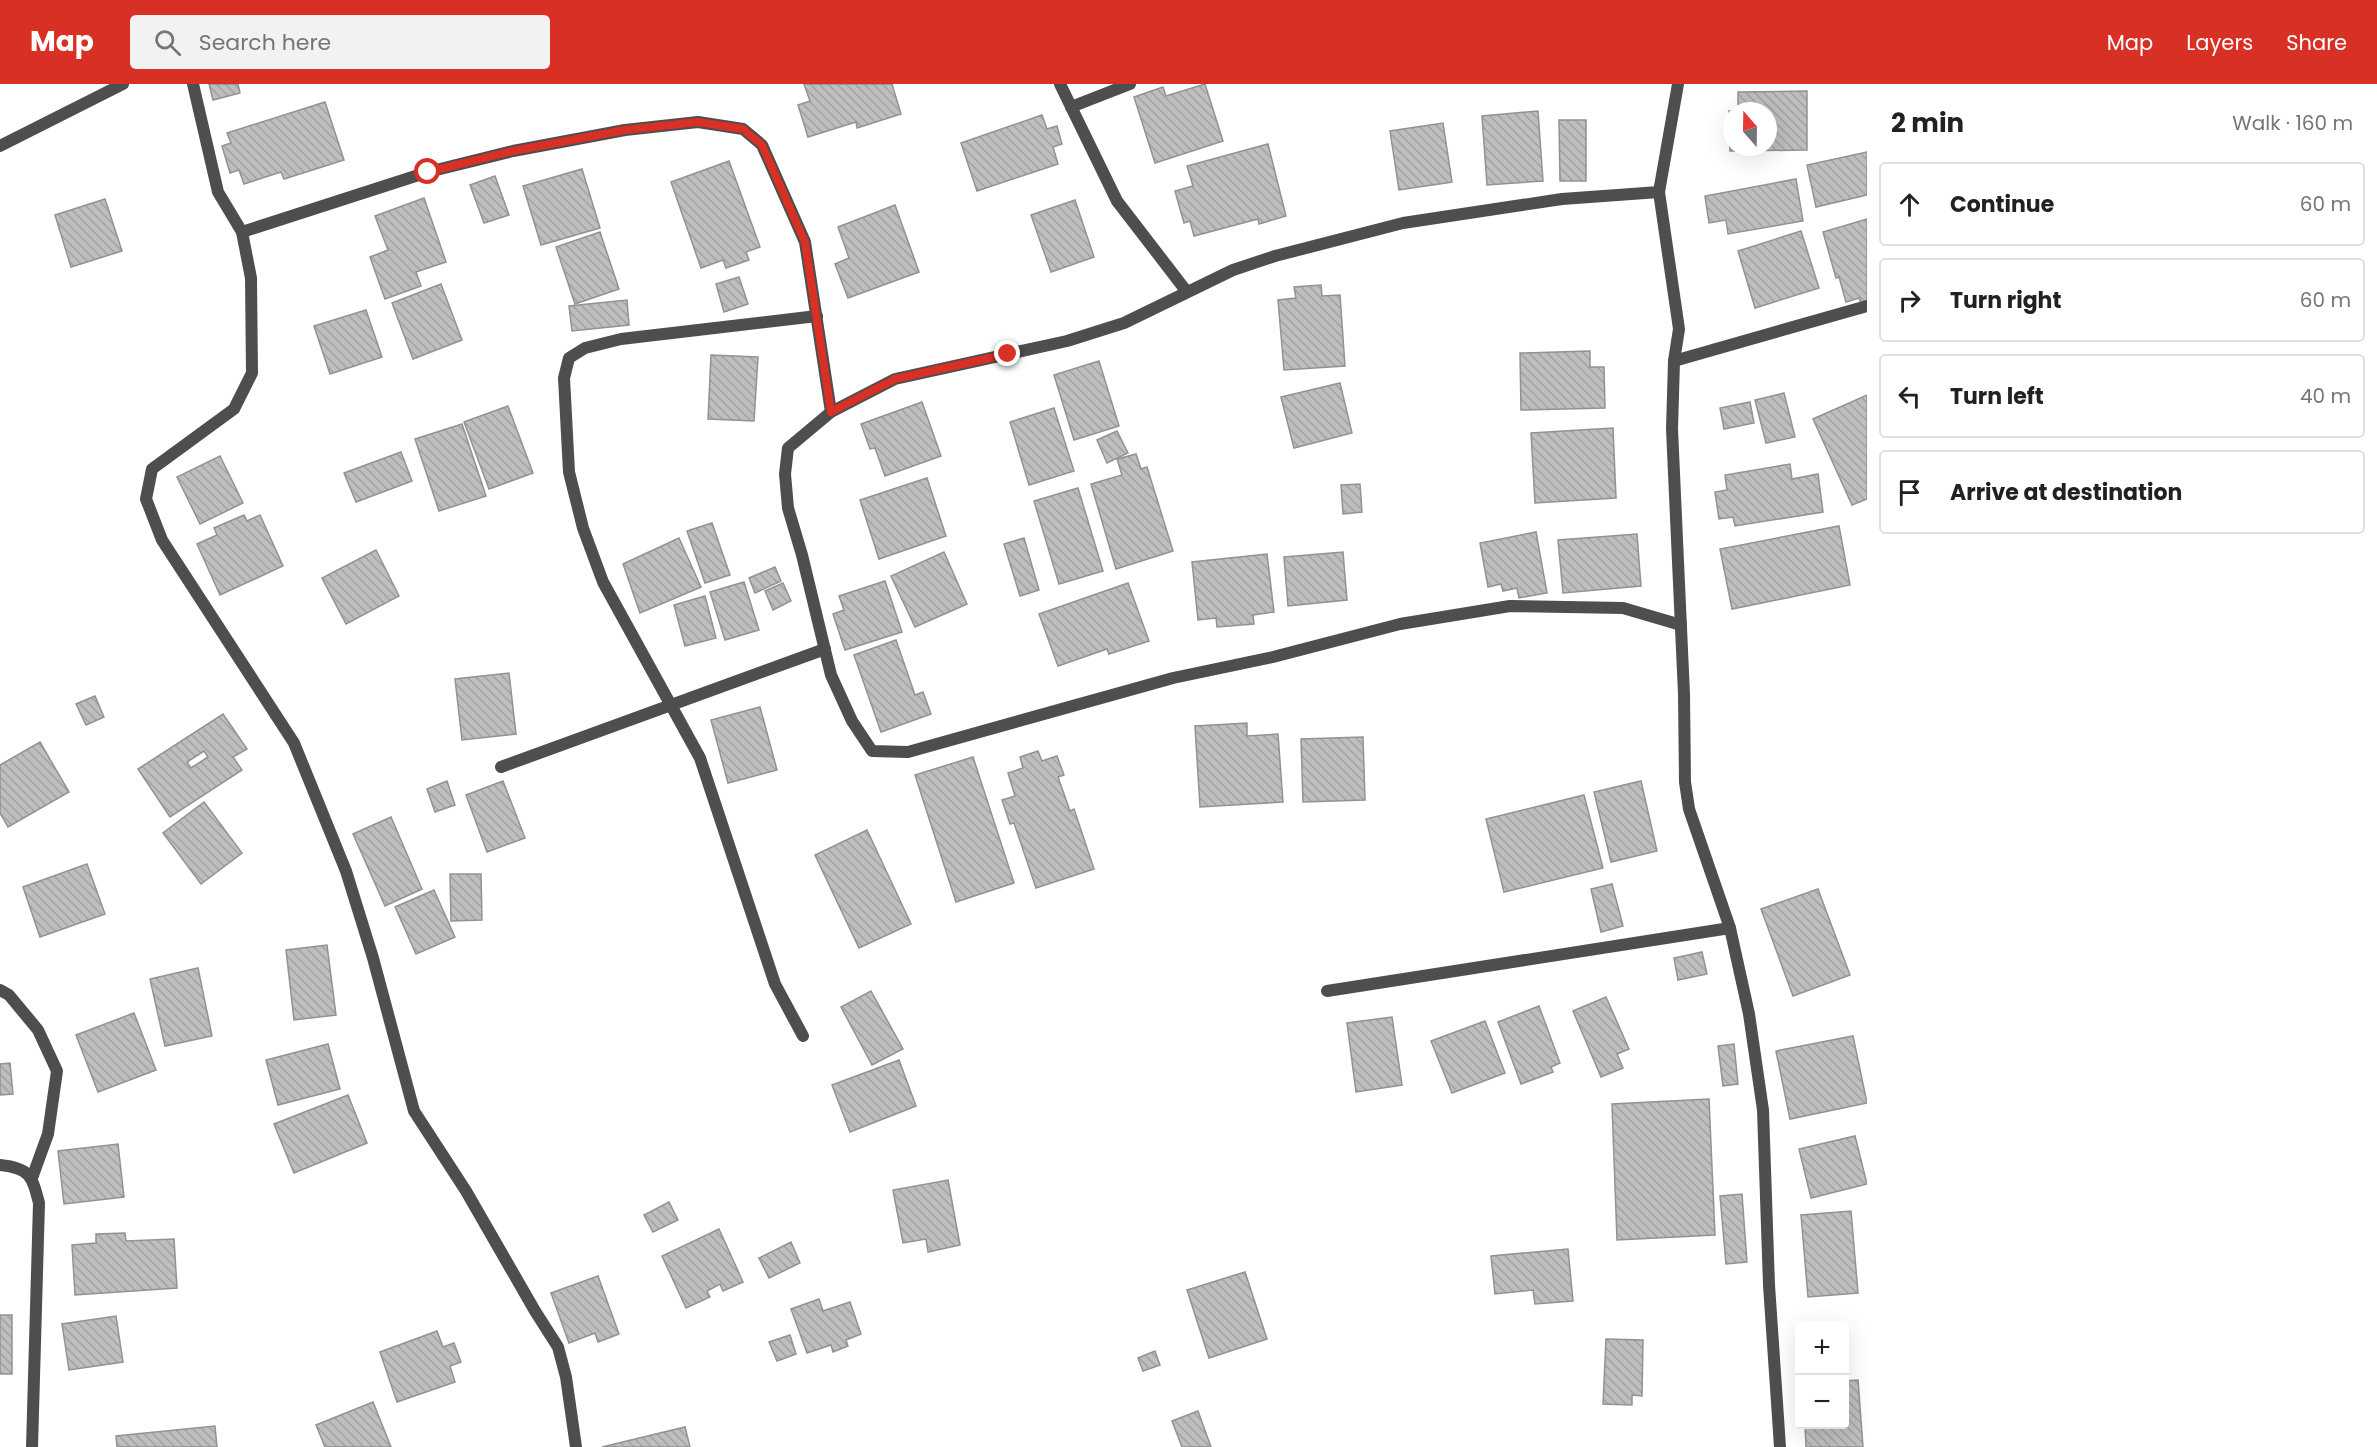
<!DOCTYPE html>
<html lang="en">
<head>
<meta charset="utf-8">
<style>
	:root { --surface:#fff; --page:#f2f2f2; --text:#202124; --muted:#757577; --line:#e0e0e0; --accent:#d93025 }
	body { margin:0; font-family:Poppins,sans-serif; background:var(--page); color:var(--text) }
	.controls { position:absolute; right:18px; bottom:18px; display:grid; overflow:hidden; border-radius:6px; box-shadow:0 6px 24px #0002 }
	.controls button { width:54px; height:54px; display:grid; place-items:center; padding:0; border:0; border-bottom:2px solid var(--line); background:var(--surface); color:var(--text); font:30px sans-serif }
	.compass { position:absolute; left:1723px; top:18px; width:54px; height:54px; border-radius:50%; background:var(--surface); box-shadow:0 6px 24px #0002; rotate:340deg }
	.stop { position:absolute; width:18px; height:18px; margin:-14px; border:4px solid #d93025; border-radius:50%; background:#fff }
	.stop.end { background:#d93025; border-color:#fff; box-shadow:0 2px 6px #0008 }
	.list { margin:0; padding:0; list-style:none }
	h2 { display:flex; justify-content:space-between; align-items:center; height:78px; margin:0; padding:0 24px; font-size:26px }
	h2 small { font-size:20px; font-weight:400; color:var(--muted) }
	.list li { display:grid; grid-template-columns:39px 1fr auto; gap:18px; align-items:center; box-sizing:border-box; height:84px; margin:0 12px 12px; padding:0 12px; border:2px solid var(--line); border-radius:6px }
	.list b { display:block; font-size:22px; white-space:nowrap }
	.list em { font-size:20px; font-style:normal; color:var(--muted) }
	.icon { flex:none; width:33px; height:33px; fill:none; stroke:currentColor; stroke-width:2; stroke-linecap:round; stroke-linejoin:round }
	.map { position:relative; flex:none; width:1867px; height:1363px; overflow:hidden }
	header { display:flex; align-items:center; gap:36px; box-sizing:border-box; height:84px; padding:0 30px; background:var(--accent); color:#fff }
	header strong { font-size:28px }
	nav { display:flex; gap:33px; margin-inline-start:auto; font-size:21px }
	.search { width:420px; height:54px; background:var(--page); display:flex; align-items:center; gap:15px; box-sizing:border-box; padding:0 21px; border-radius:6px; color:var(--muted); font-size:22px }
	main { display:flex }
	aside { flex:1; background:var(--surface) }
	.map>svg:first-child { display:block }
	.building { fill:url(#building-back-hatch); stroke:#929292; stroke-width:1.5; fill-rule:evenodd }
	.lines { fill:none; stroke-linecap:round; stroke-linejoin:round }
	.minor { stroke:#4e4e4e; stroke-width:12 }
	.route { stroke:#d93025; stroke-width:8 }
</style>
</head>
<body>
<header>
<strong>Map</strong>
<div class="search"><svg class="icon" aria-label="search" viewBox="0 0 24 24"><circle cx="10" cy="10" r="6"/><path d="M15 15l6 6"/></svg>Search here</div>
<nav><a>Map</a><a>Layers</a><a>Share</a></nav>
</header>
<main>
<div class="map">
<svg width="1867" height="1363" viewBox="0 0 1867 1363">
	<defs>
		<pattern id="building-back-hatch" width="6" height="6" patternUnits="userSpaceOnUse" patternTransform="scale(1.5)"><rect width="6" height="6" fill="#bebebe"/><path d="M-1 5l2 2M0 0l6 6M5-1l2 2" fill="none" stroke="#a2a2a2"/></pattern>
	</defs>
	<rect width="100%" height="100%" fill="#fff"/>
	<!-- building -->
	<g class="building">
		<polygon points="209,0 238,0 240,9 213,16"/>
		<polygon points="804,0 892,0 901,30 857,44 856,38 808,53 798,21 810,17"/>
		<polygon points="1205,0 1223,57 1155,79 1134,13 1163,3 1166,12"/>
		<path d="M1807,7V66L1730,67L1729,27L1738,26V8ZM1732,27H1768V63H1732Z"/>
		<polygon points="325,18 344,76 284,95 281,88 244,100 239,86 230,89 222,62 231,59 227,49"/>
		<polygon points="1538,27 1543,97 1487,101 1482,32"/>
		<polygon points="1042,31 1047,45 1057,42 1062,60 1053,63 1058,80 977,107 961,59"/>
		<polygon points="1559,36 1586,36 1586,97 1560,97"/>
		<polygon points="1443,39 1452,98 1399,106 1390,47"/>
		<polygon points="1268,60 1286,132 1259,140 1258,135 1194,152 1190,137 1184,139 1175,107 1193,102 1187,82"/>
		<polygon points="1867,68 1867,111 1816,123 1807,81"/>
		<polygon points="729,77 760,163 746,168 749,176 726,184 723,176 701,184 671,98"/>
		<polygon points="582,85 600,144 541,161 523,102"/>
		<polygon points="495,92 509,131 484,139 470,101"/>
		<polygon points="1796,95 1803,137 1728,150 1726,136 1709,139 1705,112"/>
		<polygon points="424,114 446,178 416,188 421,202 385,215 370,173 388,166 375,132"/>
		<polygon points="105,115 122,167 71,183 55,131"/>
		<polygon points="1075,116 1094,173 1051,188 1031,131"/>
		<polygon points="895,121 919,188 848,214 835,180 849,174 838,143"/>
		<polygon points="1867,135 1867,217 1861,219 1859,214 1846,218 1839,193 1836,194 1823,148"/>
		<polygon points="1801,147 1819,204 1755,224 1738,167"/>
		<polygon points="600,148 619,205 575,220 556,163"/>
		<polygon points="739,193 748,220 724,228 716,200"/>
		<polygon points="441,200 462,256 413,275 392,219"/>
		<polygon points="1321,201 1322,212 1340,211 1345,282 1284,286 1278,216 1296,214 1294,203"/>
		<polygon points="627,216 629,241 572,247 569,222"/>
		<polygon points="366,226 382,273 330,290 314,242"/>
		<polygon points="1590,267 1590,283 1604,283 1605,324 1521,326 1520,269"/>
		<polygon points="711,271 758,273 754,337 708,335"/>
		<polygon points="1099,277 1119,342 1074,356 1054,291"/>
		<polygon points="1340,299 1352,349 1294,364 1281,313"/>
		<polygon points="1784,309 1795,353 1766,359 1755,316"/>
		<polygon points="1867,311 1867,415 1852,421 1813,335"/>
		<polygon points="922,318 941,372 885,392 875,364 870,365 861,340"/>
		<polygon points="1750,318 1754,339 1724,345 1720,324"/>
		<polygon points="508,322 533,389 489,405 464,338"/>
		<polygon points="1054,324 1074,387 1029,401 1010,338"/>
		<polygon points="462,340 486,412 439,427 415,355"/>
		<polygon points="1613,344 1616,414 1535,419 1531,349"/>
		<polygon points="1117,347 1128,369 1107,379 1097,356"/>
		<polygon points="401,368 412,397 356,418 344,389"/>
		<polygon points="1136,370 1141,385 1147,383 1173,467 1116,485 1091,400 1122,391 1117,375"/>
		<polygon points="220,372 243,419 200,440 177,393"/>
		<polygon points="1790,380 1792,395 1818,390 1823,428 1735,442 1733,433 1719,435 1715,408 1727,406 1725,391"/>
		<polygon points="927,394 946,452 879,475 860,416"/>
		<polygon points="1360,400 1362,428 1343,430 1341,401"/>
		<polygon points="1078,404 1103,487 1059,500 1034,417"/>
		<polygon points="244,431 247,437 260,431 283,482 220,511 197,460 217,451 214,444"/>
		<polygon points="712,439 730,491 705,499 687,447"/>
		<polygon points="1839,442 1850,501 1732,525 1720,465"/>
		<polygon points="1536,448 1547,509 1519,514 1517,504 1503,507 1501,500 1488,503 1480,459"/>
		<polygon points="1637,450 1641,502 1563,509 1558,456"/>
		<polygon points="679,454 701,503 640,529 623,480"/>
		<polygon points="1024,454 1039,506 1020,512 1004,460"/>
		<polygon points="376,466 399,512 346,540 322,494"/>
		<polygon points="944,468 967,520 915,543 891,492"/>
		<polygon points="1343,468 1347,516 1288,522 1284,473"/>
		<polygon points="1267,470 1274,528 1253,531 1254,540 1217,543 1216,534 1198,536 1192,478"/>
		<polygon points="775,483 781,497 755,509 749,494"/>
		<polygon points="885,497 902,548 845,566 833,530 844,526 839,512"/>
		<polygon points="744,498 759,546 725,556 710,508"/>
		<polygon points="783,499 791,517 773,526 765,507"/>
		<polygon points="1128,499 1149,557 1109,570 1107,565 1058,582 1039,530"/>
		<polygon points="705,512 716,554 685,562 674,521"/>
		<polygon points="896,556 915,611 923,608 931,630 881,648 854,571"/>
		<polygon points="509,589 516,650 462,656 455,595"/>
		<polygon points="95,612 104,633 86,641 76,620"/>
		<polygon points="760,623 777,686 728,699 711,636"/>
		<path d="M223,630L247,665L233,673L242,686L170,733L138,685ZM204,667L208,673L191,684L187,678Z"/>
		<polygon points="1247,639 1247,652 1278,650 1283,718 1200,723 1195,642"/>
		<polygon points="1363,653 1365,716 1303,718 1301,655"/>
		<polygon points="40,658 69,708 8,743 0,729 0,681"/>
		<polygon points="1038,667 1042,677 1057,672 1064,691 1058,693 1070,727 1074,725 1094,785 1036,804 1014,739 1010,740 1002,716 1015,712 1008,689 1023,684 1020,673"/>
		<polygon points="973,673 1014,799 956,818 915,691"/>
		<polygon points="447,697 455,721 435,728 427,705"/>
		<polygon points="503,697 525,754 487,768 466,711"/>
		<polygon points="1641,697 1657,767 1611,778 1594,708"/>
		<polygon points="1584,711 1603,784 1504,808 1486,735"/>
		<polygon points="204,718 242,769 201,800 163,749"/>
		<polygon points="391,733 422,805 385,822 353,750"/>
		<polygon points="867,746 911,840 859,864 815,771"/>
		<polygon points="87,780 105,830 40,853 23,803"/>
		<polygon points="450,790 481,790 482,836 451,837"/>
		<polygon points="1612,800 1623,842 1601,848 1591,805"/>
		<polygon points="1818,805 1850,891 1793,912 1761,825"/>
		<polygon points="434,806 455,853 416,870 395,823"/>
		<polygon points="327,861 336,931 294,936 286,866"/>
		<polygon points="1702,868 1707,890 1678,896 1674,874"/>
		<polygon points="198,884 212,952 165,962 150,895"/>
		<polygon points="871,907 903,965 872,981 841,923"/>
		<polygon points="1606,913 1629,965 1617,970 1623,984 1601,993 1573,927"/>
		<polygon points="1539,922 1560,979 1551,983 1553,988 1521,1000 1498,938"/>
		<polygon points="134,929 156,986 98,1008 76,951"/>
		<polygon points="1392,933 1402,1001 1356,1008 1347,939"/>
		<polygon points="1485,937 1505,989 1452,1009 1431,957"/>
		<polygon points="1853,952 1867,1019 1790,1035 1776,967"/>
		<polygon points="328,960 340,1005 278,1021 266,976"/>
		<polygon points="1734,960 1738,1000 1723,1002 1718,962"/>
		<polygon points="899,976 916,1022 850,1048 832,1001"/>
		<polygon points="10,979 13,1010 0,1011 0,980"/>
		<polygon points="348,1011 367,1059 294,1089 274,1040"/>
		<polygon points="1709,1015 1715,1151 1617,1156 1612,1020"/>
		<polygon points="1855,1052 1867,1100 1811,1114 1799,1065"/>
		<polygon points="118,1060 124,1113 64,1120 58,1067"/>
		<polygon points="948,1096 960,1161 928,1168 926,1155 903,1159 893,1106"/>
		<polygon points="1742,1110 1747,1178 1726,1180 1720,1112"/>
		<polygon points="669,1118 678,1136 653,1148 644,1131"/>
		<polygon points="1851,1127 1858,1209 1808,1213 1801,1131"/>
		<polygon points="719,1145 743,1198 723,1207 720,1200 707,1207 710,1213 686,1224 662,1172"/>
		<polygon points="125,1149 126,1157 174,1155 177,1204 75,1211 72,1161 96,1159 96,1150"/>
		<polygon points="791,1158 800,1179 769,1194 759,1174"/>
		<polygon points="1568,1165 1573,1217 1535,1220 1533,1206 1495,1210 1491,1172"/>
		<polygon points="1245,1188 1267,1255 1209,1274 1187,1206"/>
		<polygon points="598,1192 619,1250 598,1258 595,1249 569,1259 551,1209"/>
		<polygon points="819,1215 823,1227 850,1218 861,1250 846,1256 848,1262 833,1268 831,1261 807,1269 791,1225"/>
		<rect x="0" y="1231" width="12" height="59"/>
		<polygon points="116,1232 123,1278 69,1286 62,1240"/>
		<polygon points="437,1247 443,1263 454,1259 461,1278 450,1282 455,1298 397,1318 380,1268"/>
		<polygon points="790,1251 796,1270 777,1277 769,1258"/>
		<polygon points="1606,1255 1643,1256 1642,1312 1632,1311 1632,1321 1603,1320"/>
		<polygon points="1155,1267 1160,1281 1143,1287 1138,1274"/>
		<polygon points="1858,1296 1863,1363 1806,1363 1805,1340 1844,1340 1844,1297"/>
		<polygon points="373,1318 391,1363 325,1363 316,1341"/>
		<polygon points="1198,1327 1211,1363 1182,1363 1172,1337"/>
		<polygon points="215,1342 217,1363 117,1363 116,1352"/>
		<polygon points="685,1343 690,1363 602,1363"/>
	</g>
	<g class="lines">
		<!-- minor -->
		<g class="minor">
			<polyline points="193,0 218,108 242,148 251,194 252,289 234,325 152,385 146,415 162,456 294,659 346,787 373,874 414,1027 466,1107 535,1227 558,1263 566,1293 576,1363"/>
			<polyline points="1060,0 1117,117 1187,208"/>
			<polyline points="1678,0 1659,108 1679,245 1674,277 1672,345 1684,610 1685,698 1689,725 1730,844 1749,930 1763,1026 1769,1201 1780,1363"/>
			<polyline points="1071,23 1130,0"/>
			<polyline points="0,62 123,0"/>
			<polyline points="1659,108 1562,115 1403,139 1275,172 1233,186 1124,239 1067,257 895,295 831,328 788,364 785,390 788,424 802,471 831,591 852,637 872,667 908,668 1173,594 1273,573 1400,540 1510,522 1623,524 1681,541"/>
			<polyline points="242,148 428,88 513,67 625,46 698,38 743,45 762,61 805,158 831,328"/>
			<polyline points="1674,277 1867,222"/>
			<polyline points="501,683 825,565"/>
			<polyline points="0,906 9,911 38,946 57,987 48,1050 32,1094"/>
			<polyline points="1327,907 1730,844"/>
			<polyline points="803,952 775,900 700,674 603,498 583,444 569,388 564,294 569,274 585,264 621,255 817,232"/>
			<path d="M0,1081C30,1084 32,1092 39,1119L32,1363"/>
		</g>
	</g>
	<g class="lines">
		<!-- route -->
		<polyline class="route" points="428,88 513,67 625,46 698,38 743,45 762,61 805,158 831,328 895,295 1008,270"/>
	</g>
</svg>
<div class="controls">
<button>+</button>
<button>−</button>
</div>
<svg class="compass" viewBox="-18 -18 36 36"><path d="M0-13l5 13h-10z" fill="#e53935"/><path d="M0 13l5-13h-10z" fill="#757577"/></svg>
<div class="stop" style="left:428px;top:88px"></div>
<div class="stop end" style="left:1008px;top:270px"></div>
</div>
<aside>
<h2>2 min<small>Walk · 160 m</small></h2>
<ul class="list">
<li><svg class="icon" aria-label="ahead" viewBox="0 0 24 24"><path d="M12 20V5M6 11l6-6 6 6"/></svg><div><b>Continue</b></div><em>60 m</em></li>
<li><svg class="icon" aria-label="right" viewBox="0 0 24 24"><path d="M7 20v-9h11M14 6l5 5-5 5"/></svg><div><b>Turn right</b></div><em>60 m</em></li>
<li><svg class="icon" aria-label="left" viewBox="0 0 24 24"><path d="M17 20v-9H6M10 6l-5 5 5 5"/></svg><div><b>Turn left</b></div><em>40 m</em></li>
<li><svg class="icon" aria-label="arrive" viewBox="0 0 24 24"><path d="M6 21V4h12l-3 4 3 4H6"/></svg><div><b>Arrive at destination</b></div></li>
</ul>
</aside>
</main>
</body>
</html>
